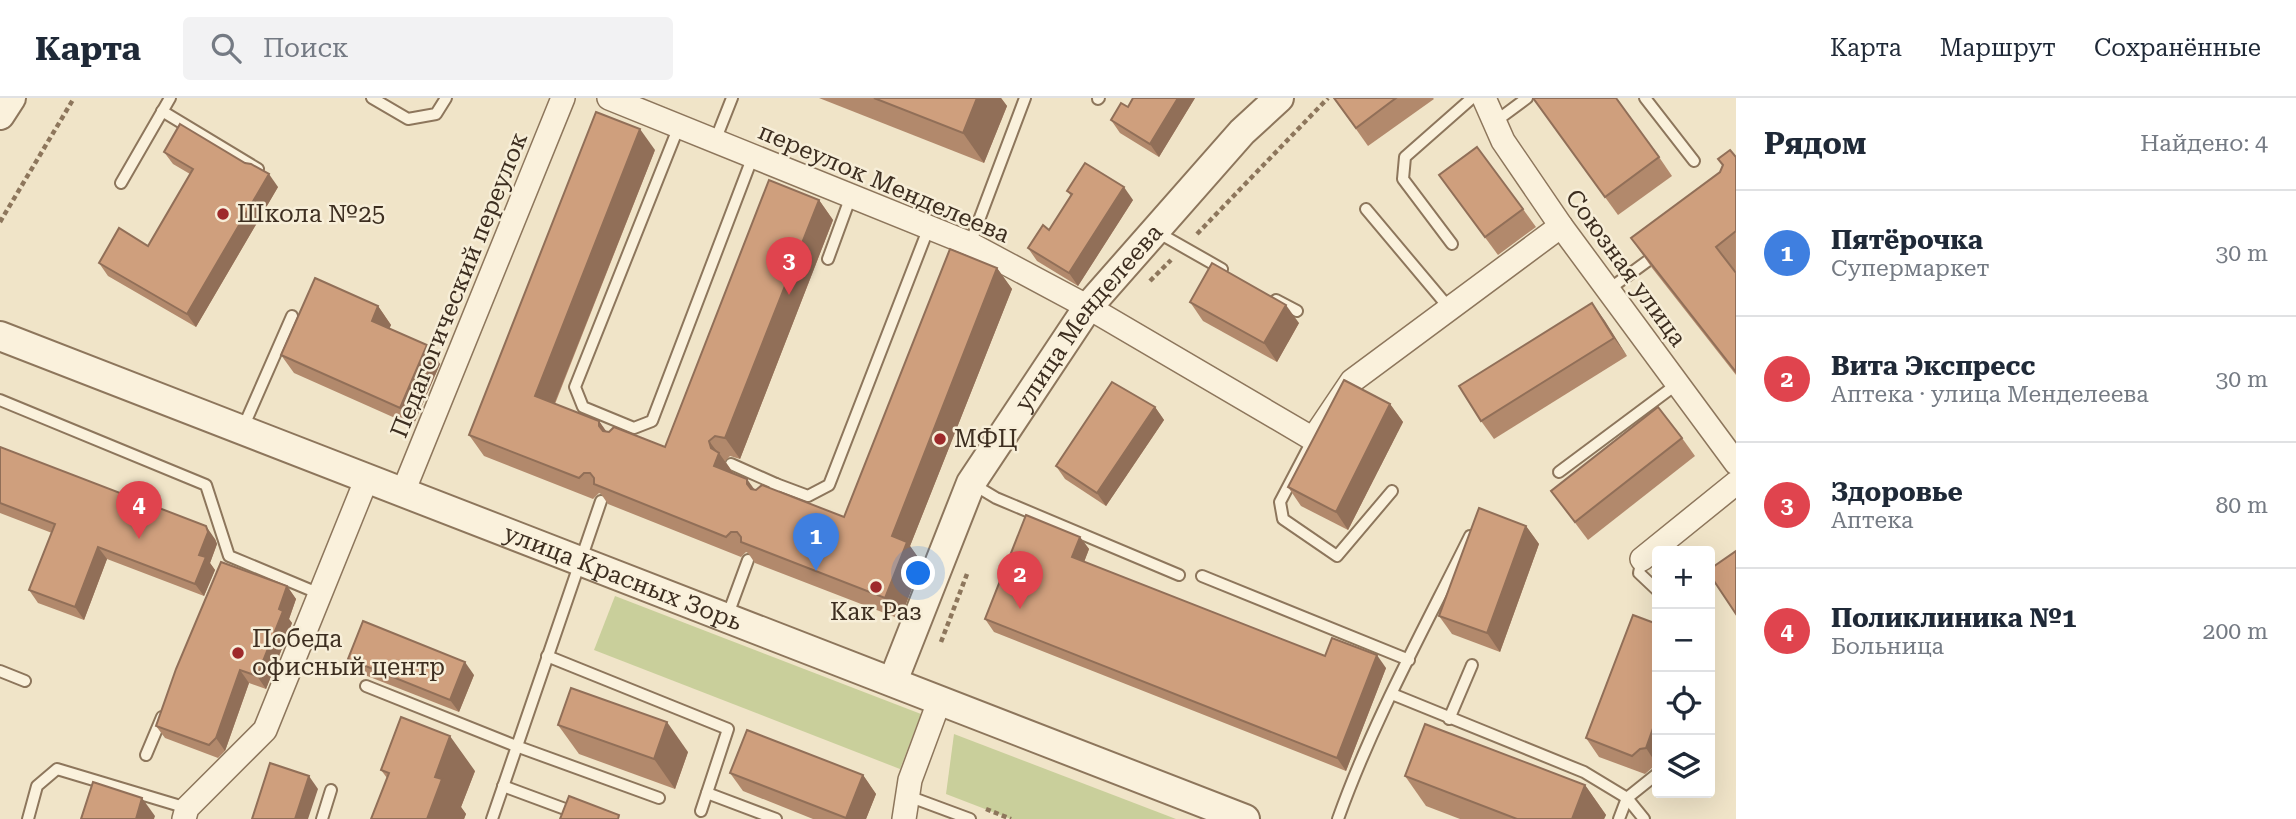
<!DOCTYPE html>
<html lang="ru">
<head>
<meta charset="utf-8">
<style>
	:root { --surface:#fff; --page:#f2f2f3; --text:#1f2937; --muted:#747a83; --line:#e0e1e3; --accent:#2563eb }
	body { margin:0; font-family:"Roboto Serif",serif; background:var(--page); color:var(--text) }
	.controls { position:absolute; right:21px; bottom:21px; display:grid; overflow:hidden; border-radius:7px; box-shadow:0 7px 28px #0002 }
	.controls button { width:63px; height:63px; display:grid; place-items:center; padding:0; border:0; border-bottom:2px solid var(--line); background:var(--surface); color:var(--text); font:35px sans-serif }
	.you { position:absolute; left:919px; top:476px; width:24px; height:24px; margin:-18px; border:5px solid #fff; border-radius:50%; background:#1a73e8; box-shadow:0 0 0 10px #1a73e833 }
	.badge { display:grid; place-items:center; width:46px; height:46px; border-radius:50%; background:var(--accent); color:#fff; font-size:23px; font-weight:700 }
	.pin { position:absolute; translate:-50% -58px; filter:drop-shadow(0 2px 4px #0008) }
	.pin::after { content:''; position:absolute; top:37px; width:24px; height:21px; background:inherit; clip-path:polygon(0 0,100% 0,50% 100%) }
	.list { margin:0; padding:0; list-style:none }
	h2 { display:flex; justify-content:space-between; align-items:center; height:91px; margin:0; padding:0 28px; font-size:30px }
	h2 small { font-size:23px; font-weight:400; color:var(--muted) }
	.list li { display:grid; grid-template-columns:46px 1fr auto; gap:21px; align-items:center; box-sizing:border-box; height:126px; padding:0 28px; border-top:2px solid var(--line) }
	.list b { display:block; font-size:26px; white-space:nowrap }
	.list p { margin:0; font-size:23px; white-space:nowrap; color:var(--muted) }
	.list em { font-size:23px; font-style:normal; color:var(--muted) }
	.icon { flex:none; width:38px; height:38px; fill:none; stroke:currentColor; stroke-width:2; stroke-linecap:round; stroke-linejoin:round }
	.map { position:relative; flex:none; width:1736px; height:721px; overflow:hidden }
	header { display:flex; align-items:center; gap:42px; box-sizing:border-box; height:98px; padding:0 35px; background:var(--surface); border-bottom:2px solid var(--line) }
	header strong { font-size:33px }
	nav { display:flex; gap:38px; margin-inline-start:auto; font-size:24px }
	.search { width:490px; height:63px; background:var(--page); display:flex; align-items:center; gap:18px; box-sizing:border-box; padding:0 24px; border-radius:7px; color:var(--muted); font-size:26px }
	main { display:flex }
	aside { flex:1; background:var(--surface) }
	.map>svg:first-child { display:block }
	.green { fill:#c9cf9b }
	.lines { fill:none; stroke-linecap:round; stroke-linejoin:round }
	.service-casing { stroke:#8d765c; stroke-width:14 }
	.minor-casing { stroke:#8d765c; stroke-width:26 }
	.tertiary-casing { stroke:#8d765c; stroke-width:32 }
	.path { stroke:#8d765c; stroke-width:4.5; stroke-dasharray:5 3.5; stroke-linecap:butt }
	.service { stroke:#faf1dc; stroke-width:10 }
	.minor { stroke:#faf1dc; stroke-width:23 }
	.tertiary { stroke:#faf1dc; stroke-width:28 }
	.wall { fill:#b2896c }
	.shaded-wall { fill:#916f58 }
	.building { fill:#cf9f7d; stroke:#916f58; stroke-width:2 }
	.poi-dot { fill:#9e2a2b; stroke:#f7eed8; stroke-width:2.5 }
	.labels { text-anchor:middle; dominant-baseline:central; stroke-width:5; stroke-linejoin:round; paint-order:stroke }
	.street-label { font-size:24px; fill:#3d2e20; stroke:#f7eed8 }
	.poi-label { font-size:24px; fill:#3d2e20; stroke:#f7eed8; text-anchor:start }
</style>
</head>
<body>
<header>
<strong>Карта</strong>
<div class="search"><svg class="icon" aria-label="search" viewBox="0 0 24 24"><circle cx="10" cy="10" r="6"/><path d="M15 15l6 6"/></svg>Поиск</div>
<nav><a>Карта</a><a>Маршрут</a><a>Сохранённые</a></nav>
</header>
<main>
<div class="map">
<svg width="1736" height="721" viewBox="0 0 1736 721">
	<rect width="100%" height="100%" fill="#f0e4c8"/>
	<!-- green -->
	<g class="green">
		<polygon points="615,498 921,616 900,671 594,552"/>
		<polygon points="954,636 1176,721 1011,721 946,696"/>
	</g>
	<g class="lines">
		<defs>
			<g id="service">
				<polyline points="372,0 408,21 436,16 446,0"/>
				<polyline points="1645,0 1694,63"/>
				<polyline points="1098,1 1099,0"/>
				<polyline points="162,13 258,71"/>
				<polyline points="1496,23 1527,0"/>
				<polyline points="679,28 575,289 583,309 634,330 652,323 753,58"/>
				<polyline points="715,43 732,0"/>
				<polyline points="121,85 170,0"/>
				<polyline points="1366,111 1450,211"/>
				<polyline points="1157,134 1222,171"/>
				<polyline points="970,146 1025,0"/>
				<polyline points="1452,146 1403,81 1405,59 1472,0"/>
				<polyline points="828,161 851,98"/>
				<polyline points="1608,192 1657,156"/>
				<polyline points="1276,202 1297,213"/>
				<polyline points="0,302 206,387 229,458 320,496"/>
				<polyline points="242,332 292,218"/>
				<polyline points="1313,341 1280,404 1283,421 1337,458 1392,393"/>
				<polyline points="731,366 776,386"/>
				<polyline points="1559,374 1677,286"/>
				<polyline points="971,385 996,400 1179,477"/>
				<polyline points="769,405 776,386 808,398 829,387 929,129"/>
				<polyline points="1642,461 1639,475 1657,492"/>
				<polyline points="1202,478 1409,562"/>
				<polyline points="727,519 748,462"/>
				<polyline points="547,558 728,631 701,713"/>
				<polyline points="0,573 25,583"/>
				<polyline points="366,588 516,648 659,700"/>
				<polyline points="1392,596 1584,674 1627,700 1644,721"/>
				<polyline points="1449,621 1472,567"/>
				<polyline points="146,657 162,619"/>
				<polyline points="503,688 592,721"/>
				<polyline points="707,695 776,721"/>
				<polyline points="908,698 970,721"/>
				<polyline points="28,721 37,688 57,671 187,710"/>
				<polyline points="322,721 331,692"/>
				<polyline points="492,721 601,403"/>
				<path d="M1338,721C1373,623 1424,531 1470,438"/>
				<polyline points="1619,721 1627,700 1657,676"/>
			</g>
			<g id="minor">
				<polyline points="609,0 970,146 1088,209 1313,341 1352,283 1561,128"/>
				<polyline points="1484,0 1503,43 1561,128 1736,365"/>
				<polyline points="403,394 563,0"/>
				<polyline points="1642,461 1736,385"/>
				<polyline points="184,721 187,710 265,632 367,380"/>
				<polyline points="904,721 910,682 940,601"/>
			</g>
			<g id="tertiary">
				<polyline points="0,17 11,0"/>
				<path id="s1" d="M0,238L1245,721"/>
				<path id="s2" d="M893,583L971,385L1088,209L1242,34L1279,0"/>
			</g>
		</defs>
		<!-- service casing -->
		<use href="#service" class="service-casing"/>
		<!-- minor casing -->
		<use href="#minor" class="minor-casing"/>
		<!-- tertiary casing -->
		<use href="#tertiary" class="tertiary-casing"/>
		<!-- path -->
		<g class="path">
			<polyline points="0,124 74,0"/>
			<polyline points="1197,136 1328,0"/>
			<polyline points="1150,183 1171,162"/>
			<polyline points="941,544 967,476"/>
			<polyline points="986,711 1011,721"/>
		</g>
		<!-- service -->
		<use href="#service" class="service"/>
		<!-- minor -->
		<use href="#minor" class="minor"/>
		<!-- tertiary -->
		<use href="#tertiary" class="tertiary"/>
	</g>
	<!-- wall -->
	<g class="wall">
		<polygon points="819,0 1001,0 1007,8 984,65"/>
		<polygon points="1133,0 1195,0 1159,59 1120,35 1111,22 1128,9"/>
		<polygon points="1334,0 1433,0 1434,1 1368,48"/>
		<polygon points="1533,0 1659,59 1672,78 1618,117"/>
		<polygon points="655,52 555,306 599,323 606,334 665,349 819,102 833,122 740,361 730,358 725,363 734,376 754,392 844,419 997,170 1012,191 910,448 922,465 900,521 755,465 748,455 746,454 741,459 608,406 601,396 599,395 593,401 484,358 469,337"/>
		<polygon points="164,54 278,89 196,229 108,178 99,165 148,148 190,76 173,66"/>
		<polygon points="1736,59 1736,277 1652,170 1631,140 1720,74"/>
		<polygon points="1439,77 1523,111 1536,129 1498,157"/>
		<polygon points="1067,93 1133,102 1078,188 1037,163 1028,150 1049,132 1071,98"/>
		<polygon points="1190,204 1299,225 1277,264 1203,223"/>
		<polygon points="1592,205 1627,258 1494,341 1481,323"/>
		<polygon points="378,208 391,227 389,230 427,247 440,266 413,328 294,275 281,257"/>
		<polygon points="1390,306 1403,324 1348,432 1301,408 1288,389"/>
		<polygon points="1155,309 1164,322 1106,408 1065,381 1056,368"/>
		<polygon points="1682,340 1695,358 1588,442 1551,393"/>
		<polygon points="0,349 215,441 217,446 210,465 215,472 204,498 107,461 84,522 38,505 29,492 52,435 0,415"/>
		<polygon points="1526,428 1539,446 1500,554 1452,536 1439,518"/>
		<polygon points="1080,439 1089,451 1084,464 1325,558 1386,570 1346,673 994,534 985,521"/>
		<polygon points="287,488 296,501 289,521 292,525 266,591 249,585 225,653 218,660 165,640 156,628"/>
		<polygon points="1657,526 1657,669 1653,669 1645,676 1599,659 1586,640"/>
		<polygon points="348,561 474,577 459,614 357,574"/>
		<polygon points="558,627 688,654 675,691 579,656"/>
		<polygon points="381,672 475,673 461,709 466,716 464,721 371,721 387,680"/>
		<polygon points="730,675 863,677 876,696 866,721 813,721 743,693"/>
		<polygon points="1405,678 1585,687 1606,717 1604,721 1460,721 1426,708"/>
	</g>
	<!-- shaded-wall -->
	<g class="shaded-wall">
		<polygon points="977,0 1001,0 1007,8 984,65 963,35"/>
		<polygon points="1178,0 1195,0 1159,59 1150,46"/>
		<polygon points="640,31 655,52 549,319 535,298"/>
		<polygon points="269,76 278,89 196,229 187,216"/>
		<polygon points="1124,89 1133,102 1078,188 1069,175"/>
		<polygon points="819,102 833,122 740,361 725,340"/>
		<polygon points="997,170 1012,191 910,448 922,465 900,521 885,500 892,438"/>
		<polygon points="1592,205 1605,223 1627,258 1614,240"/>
		<polygon points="1286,207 1299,225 1277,264 1264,245"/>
		<polygon points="378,208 391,227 385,241 372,223"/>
		<polygon points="427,247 440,266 413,328 400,310"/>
		<polygon points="1390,306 1403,324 1348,432 1336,414"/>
		<polygon points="1155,309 1164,322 1106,408 1097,395"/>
		<polygon points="599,323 614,344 599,328"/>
		<polygon points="709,343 719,356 719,355 734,376 714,368"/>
		<polygon points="747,381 762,402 747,386"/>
		<polygon points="206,428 215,441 217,446 210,465 215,472 204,498 195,486 199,457"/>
		<polygon points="1526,428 1539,446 1500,554 1487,535"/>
		<polygon points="1080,439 1089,451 1081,472 1072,459"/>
		<polygon points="98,449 107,461 84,522 75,509"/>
		<polygon points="287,488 296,501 289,521 292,525 266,591 257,578"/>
		<polygon points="1377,557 1386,570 1346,673 1337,660"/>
		<polygon points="465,564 474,577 459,614 450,602"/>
		<polygon points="240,572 249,585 225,653 216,640"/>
		<polygon points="1657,619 1657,667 1646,650"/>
		<polygon points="667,624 688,654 675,691 654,661"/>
		<polygon points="450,638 475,673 461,709 466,716 464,721 427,721 435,679"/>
		<polygon points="863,677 876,696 866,721 846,721"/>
		<polygon points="309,678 318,691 308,721 295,721"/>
		<polygon points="1585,687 1606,717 1604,721 1572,721"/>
		<polygon points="142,700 155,718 154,721 136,721"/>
	</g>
	<!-- building -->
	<g class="building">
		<polygon points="874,0 977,0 963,35"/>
		<polygon points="1133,0 1178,0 1150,46 1111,22 1121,5 1128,9"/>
		<polygon points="1334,0 1396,0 1356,30"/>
		<polygon points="1533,0 1616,0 1659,59 1605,99"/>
		<polygon points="596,14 640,31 535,298 599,323 599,328 603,333 609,334 614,329 665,349 769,82 819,102 725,340 715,338 709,343 711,350 719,355 714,368 747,381 747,386 751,391 756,392 762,387 844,419 950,151 997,170 892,438 907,444 885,500 741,444 741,439 737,434 731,434 726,439 594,386 594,380 590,375 584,375 579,380 469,337"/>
		<polygon points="180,26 245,65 251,66 269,76 187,216 99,165 119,130 148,148 193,71 164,54"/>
		<polygon points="1477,49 1523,111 1485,139 1439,77"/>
		<polygon points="1730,52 1736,59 1736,133 1716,149 1736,175 1736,274 1631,140 1720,74 1723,67 1718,61"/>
		<polygon points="1085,65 1124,89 1069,175 1028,150 1043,127 1049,132 1072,96 1067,93"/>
		<polygon points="1212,165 1286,207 1264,245 1190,204"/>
		<polygon points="315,180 378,208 372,223 427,247 400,310 281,257"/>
		<polygon points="1592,205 1614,240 1481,323 1459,288"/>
		<polygon points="1344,282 1390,306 1336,414 1288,389"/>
		<polygon points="1112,284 1155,309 1097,395 1056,368"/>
		<polygon points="1658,309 1682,340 1575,424 1551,393"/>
		<polygon points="0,349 206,428 208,434 199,457 206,459 195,486 98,449 75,509 29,492 55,426 0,405"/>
		<polygon points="1479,410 1526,428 1487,535 1439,518"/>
		<polygon points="1026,417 1080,439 1072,459 1325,558 1332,540 1377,557 1337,660 985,521"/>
		<polygon points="1736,453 1736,516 1710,477 1710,471"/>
		<polygon points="221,464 287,488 279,511 283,513 257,578 240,572 216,640 209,647 156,628 176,571"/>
		<polygon points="1633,517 1657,526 1657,619 1646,650 1640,651 1632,658 1586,640"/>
		<polygon points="363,523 465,564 450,602 348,561"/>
		<polygon points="571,590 667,624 654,661 558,627"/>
		<polygon points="401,619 450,638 435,679 442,681 427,721 371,721 389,675 381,672"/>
		<polygon points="1425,626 1585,687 1572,721 1517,721 1405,678"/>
		<polygon points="747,632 863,677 846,720 730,675"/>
		<polygon points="270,665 309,678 295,721 252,721"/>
		<polygon points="93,684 142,700 136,721 81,721"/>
		<polygon points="569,698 619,717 618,721 560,721"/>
	</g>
	<!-- markers -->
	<g class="poi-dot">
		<circle cx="223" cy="116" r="7"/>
		<circle cx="940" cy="341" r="7"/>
		<circle cx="876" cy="489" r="7"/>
		<circle cx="238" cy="555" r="7"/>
	</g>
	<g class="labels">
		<!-- street labels -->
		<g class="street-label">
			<text transform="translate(884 85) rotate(23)">переулок Менделеева</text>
			<text transform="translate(1626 170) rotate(54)">Союзная улица</text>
			<text transform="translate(459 187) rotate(-68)">Педагогический переулок</text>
			<text stroke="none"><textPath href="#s2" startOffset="416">улица Менделеева</textPath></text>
			<text stroke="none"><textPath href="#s1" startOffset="668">улица Красных Зорь</textPath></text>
		</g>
		<!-- poi labels -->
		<g class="poi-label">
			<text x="237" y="116">Школа №25</text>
			<text x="954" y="341">МФЦ</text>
			<text x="876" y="514" text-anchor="middle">Как Раз</text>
			<text x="252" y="541">Победа<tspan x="252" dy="28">офисный центр</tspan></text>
		</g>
	</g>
</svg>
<div class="controls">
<button>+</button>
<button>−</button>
<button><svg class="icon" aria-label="locate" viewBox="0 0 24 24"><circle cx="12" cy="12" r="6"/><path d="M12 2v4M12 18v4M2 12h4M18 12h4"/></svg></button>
<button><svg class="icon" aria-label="layers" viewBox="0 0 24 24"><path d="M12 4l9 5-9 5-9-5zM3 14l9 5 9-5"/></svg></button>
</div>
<div class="you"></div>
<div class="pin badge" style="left:816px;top:473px;background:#3f7fe0">1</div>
<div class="pin badge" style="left:1020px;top:511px;background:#e0444e">2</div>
<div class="pin badge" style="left:789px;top:197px;background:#e0444e">3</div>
<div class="pin badge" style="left:139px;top:441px;background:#e0444e">4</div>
</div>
<aside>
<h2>Рядом<small>Найдено: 4</small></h2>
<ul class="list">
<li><span class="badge" style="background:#3f7fe0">1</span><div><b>Пятёрочка</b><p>Супермаркет</p></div><em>30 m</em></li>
<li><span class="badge" style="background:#e0444e">2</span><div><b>Вита Экспресс</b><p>Аптека · улица Менделеева</p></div><em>30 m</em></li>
<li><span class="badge" style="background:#e0444e">3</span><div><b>Здоровье</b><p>Аптека</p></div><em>80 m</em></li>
<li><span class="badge" style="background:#e0444e">4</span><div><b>Поликлиника №1</b><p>Больница</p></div><em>200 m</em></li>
</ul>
</aside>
</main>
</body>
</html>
